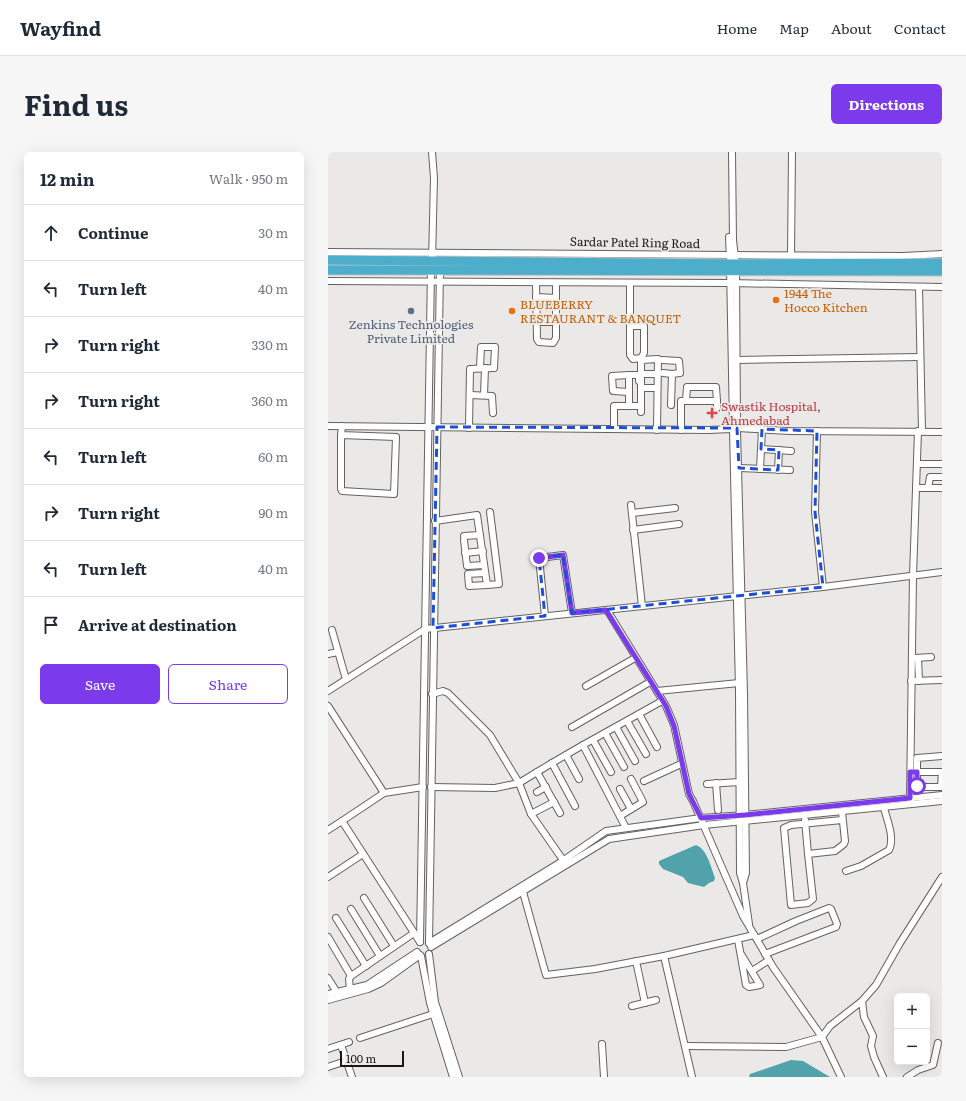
<!DOCTYPE html>
<html lang="en">
<head>
<meta charset="utf-8">
<style>
	:root { --surface:#fff; --page:#f6f6f7; --text:#1f2937; --muted:#747a83; --line:#e0e1e3; --accent:#7c3aed }
	body { margin:0; font-family:Literata,serif; background:var(--page); color:var(--text) }
	.controls { position:absolute; right:12px; bottom:12px; display:grid; overflow:hidden; border-radius:6px; box-shadow:0 4px 16px #0002 }
	.controls button { width:36px; height:36px; display:grid; place-items:center; padding:0; border:0; border-bottom:1px solid var(--line); background:var(--surface); color:var(--text); font:20px sans-serif }
	.scale { position:absolute; left:12px; bottom:10px; width:64px; box-sizing:border-box; padding-left:4px; border:2px solid #191817; border-top:0; font-size:11px; line-height:14px; white-space:nowrap; color:#191817; -webkit-text-stroke:3px #ebe9e7; paint-order:stroke }
	.stop { position:absolute; width:12px; height:12px; margin:-9px; border:3px solid #7c3aed; border-radius:50%; background:#fff }
	.stop.end { background:#7c3aed; border-color:#fff; box-shadow:0 1px 4px #0008 }
	.list { margin:0; padding:0; list-style:none }
	h2 { display:flex; justify-content:space-between; align-items:center; height:52px; margin:0; padding:0 16px; font-size:17px }
	h2 small { font-size:13px; font-weight:400; color:var(--muted) }
	.list li { display:grid; grid-template-columns:26px 1fr auto; gap:12px; align-items:center; box-sizing:border-box; height:56px; padding:0 16px; border-top:1px solid var(--line) }
	.list b { display:block; font-size:15px; white-space:nowrap }
	.list em { font-size:13px; font-style:normal; color:var(--muted) }
	.actions { display:flex; gap:8px; padding:12px 16px }
	.actions a { flex:1; padding:9px 0; border:1px solid var(--accent); border-radius:6px; text-align:center; font-size:14px; color:var(--accent) }
	.actions .main { background:var(--accent); color:#fff }
	.icon { flex:none; width:22px; height:22px; fill:none; stroke:currentColor; stroke-width:2; stroke-linecap:round; stroke-linejoin:round }
	.map { position:relative; flex:none; width:614px; height:925px; overflow:hidden; border-radius:6px }
	header { display:flex; align-items:center; gap:24px; box-sizing:border-box; height:56px; padding:0 20px; background:var(--surface); border-bottom:1px solid var(--line) }
	header strong { font-size:19px }
	nav { display:flex; gap:22px; margin-inline-start:auto; font-size:14px }
	.intro { display:flex; align-items:center; justify-content:space-between; box-sizing:border-box; height:96px; padding:0 24px }
	h1 { margin:0; font-size:28px }
	.button { padding:10px 18px; border-radius:6px; background:var(--accent); color:#fff; font-size:14px; font-weight:700 }
	main { display:flex; gap:24px; padding:0 24px }
	aside { flex:1; background:var(--surface); border-radius:6px; box-shadow:0 4px 16px #0002 }
	.map>svg:first-child { display:block }
	.water { fill:#52a2ab }
	.lines { fill:none; stroke-linecap:round; stroke-linejoin:round }
	.minor-casing { stroke:#646260; stroke-width:8 }
	.highway-casing { stroke:#c3c3c3; stroke-width:11 }
	.minor { stroke:#fff; stroke-width:6 }
	.highway { stroke:#4caecb; stroke-width:9 }
	.route { stroke:#7c3aed; stroke-width:5 }
	.marked { fill:none; stroke:#1d4ed8; stroke-width:3; stroke-dasharray:8 5; stroke-linejoin:round }
	.food-dot { fill:#e8710a; stroke:#ebe9e7; stroke-width:1.5 }
	.service-dot { fill:#5c6f8a; stroke:#ebe9e7; stroke-width:1.5 }
	.health-dot { fill:#e0444e; stroke:#ebe9e7; stroke-width:1.5 }
	.labels { text-anchor:middle; dominant-baseline:central; stroke-width:3.5; stroke-linejoin:round; paint-order:stroke }
	.street-label { font-size:12px; fill:#191817; stroke:#ebe9e7 }
	.food-label { font-size:12px; fill:#c56008; stroke:#ebe9e7; text-anchor:start }
	.service-label { font-size:12px; fill:#4e5e75; stroke:#ebe9e7 }
	.health-label { font-size:12px; fill:#be3a42; stroke:#ebe9e7; text-anchor:start }
</style>
</head>
<body>
<header>
<strong>Wayfind</strong>
<nav><a>Home</a><a>Map</a><a>About</a><a>Contact</a></nav>
</header>
<div class="intro"><h1>Find us</h1><a class="button">Directions</a></div>
<main>
<aside>
<h2>12 min<small>Walk · 950 m</small></h2>
<ul class="list">
<li><svg class="icon" aria-label="ahead" viewBox="0 0 24 24"><path d="M12 20V5M6 11l6-6 6 6"/></svg><div><b>Continue</b></div><em>30 m</em></li>
<li><svg class="icon" aria-label="left" viewBox="0 0 24 24"><path d="M17 20v-9H6M10 6l-5 5 5 5"/></svg><div><b>Turn left</b></div><em>40 m</em></li>
<li><svg class="icon" aria-label="right" viewBox="0 0 24 24"><path d="M7 20v-9h11M14 6l5 5-5 5"/></svg><div><b>Turn right</b></div><em>330 m</em></li>
<li><svg class="icon" aria-label="right" viewBox="0 0 24 24"><path d="M7 20v-9h11M14 6l5 5-5 5"/></svg><div><b>Turn right</b></div><em>360 m</em></li>
<li><svg class="icon" aria-label="left" viewBox="0 0 24 24"><path d="M17 20v-9H6M10 6l-5 5 5 5"/></svg><div><b>Turn left</b></div><em>60 m</em></li>
<li><svg class="icon" aria-label="right" viewBox="0 0 24 24"><path d="M7 20v-9h11M14 6l5 5-5 5"/></svg><div><b>Turn right</b></div><em>90 m</em></li>
<li><svg class="icon" aria-label="left" viewBox="0 0 24 24"><path d="M17 20v-9H6M10 6l-5 5 5 5"/></svg><div><b>Turn left</b></div><em>40 m</em></li>
<li><svg class="icon" aria-label="arrive" viewBox="0 0 24 24"><path d="M6 21V4h12l-3 4 3 4H6"/></svg><div><b>Arrive at destination</b></div></li>
</ul>
<div class="actions"><a class="main">Save</a><a>Share</a></div>
</aside>
<div class="map">
<svg width="614" height="925" viewBox="0 0 614 925">
	<rect width="100%" height="100%" fill="#ebe9e7"/>
	<!-- water -->
	<g class="water">
		<path d="M368,693C379,697 383,715 387,726L386,729L381,731L376,735L360,731L355,725L335,717L331,712V709Z"/>
		<polygon points="463,908 475,909 502,925 421,925 422,922"/>
	</g>
	<g class="lines">
		<defs>
			<g id="minor">
				<polyline points="104,0 106,26 104,109"/>
				<polyline points="404,0 405,88 407,106"/>
				<polyline points="401,85 402,106"/>
				<polyline points="0,100 402,103 575,104 614,102"/>
				<polyline points="463,103 464,0"/>
				<polyline points="402,115 405,274"/>
				<polyline points="408,115 409,274"/>
				<polyline points="0,129 402,131 614,135"/>
				<polyline points="208,131 209,187 211,190 225,191 228,186 228,131"/>
				<polyline points="302,132 302,203 305,207 313,206 316,201 316,174 302,174"/>
				<polyline points="591,135 594,279"/>
				<polyline points="208,145 228,146"/>
				<polyline points="209,170 228,170"/>
				<polyline points="334,208 351,209 352,221 344,222 343,253"/>
				<polyline points="408,208 592,205"/>
				<polyline points="335,221 344,222"/>
				<polyline points="313,222 328,222"/>
				<polyline points="313,236 328,236"/>
				<polyline points="301,240 285,239 284,224 301,223"/>
				<polyline points="142,243 164,244 165,261"/>
				<polyline points="156,243 157,216"/>
				<polyline points="358,249 359,235 388,235 389,249"/>
				<polyline points="301,254 301,223 311,223 311,229"/>
				<polyline points="313,260 313,208 330,207 329,278"/>
				<polyline points="407,273 410,276 461,279 614,280"/>
				<polyline points="0,274 380,278 404,277"/>
				<polyline points="141,276 142,217 166,216 167,195 153,195 152,216"/>
				<polyline points="286,277 286,254 311,254"/>
				<polyline points="353,278 353,249 389,249 389,256"/>
				<polyline points="405,278 411,537 412,721 415,731 421,772"/>
				<polyline points="409,278 416,541 418,721 415,731"/>
				<polyline points="489,279 487,360 495,435"/>
				<polyline points="13,283 68,285 66,342 14,339 13,337 13,283 14,274"/>
				<polyline points="433,297 463,299"/>
				<polyline points="589,312 614,312"/>
				<polyline points="411,316 462,318"/>
				<polyline points="432,317 434,277"/>
				<polyline points="450,318 451,298"/>
				<polyline points="588,336 614,336"/>
				<polyline points="600,336 602,325 614,325"/>
				<polyline points="303,353 314,454"/>
				<polyline points="304,361 347,356"/>
				<polyline points="107,369 149,363 159,433 171,432 162,360"/>
				<polyline points="305,378 351,372"/>
				<polyline points="136,384 152,383"/>
				<polyline points="136,388 139,414 156,413"/>
				<polyline points="137,401 155,399"/>
				<polyline points="157,421 140,422 141,434 159,433"/>
				<polyline points="279,458 338,554 346,573 361,642 365,649 415,764 445,815 494,885 513,925"/>
				<polyline points="217,464 211,406 235,403 244,461"/>
				<polyline points="4,478 17,524"/>
				<polyline points="0,502 10,500"/>
				<polyline points="587,506 603,505"/>
				<polyline points="590,506 591,529"/>
				<polyline points="583,529 614,528"/>
				<polyline points="258,534 307,506"/>
				<polyline points="0,539 97,477 495,435 614,420"/>
				<polyline points="329,539 411,531"/>
				<polyline points="104,542 115,539 120,541 162,583 191,631 224,611 247,654"/>
				<polyline points="0,554 56,641"/>
				<polyline points="311,562 329,595"/>
				<polyline points="299,569 318,602"/>
				<polyline points="244,575 322,530"/>
				<polyline points="288,575 307,609"/>
				<polyline points="277,581 296,615"/>
				<polyline points="265,588 283,620"/>
				<polyline points="255,593 334,549"/>
				<polyline points="238,603 251,627"/>
				<polyline points="224,611 255,593 298,676"/>
				<polyline points="209,620 232,661"/>
				<polyline points="586,620 614,620"/>
				<polyline points="614,620 613,635 589,635 589,606 614,604"/>
				<polyline points="316,629 353,612"/>
				<polyline points="388,631 390,658"/>
				<polyline points="379,632 412,630"/>
				<polyline points="103,635 167,636 191,631 203,662 235,708"/>
				<polyline points="292,637 303,657"/>
				<polyline points="209,640 218,635"/>
				<polyline points="582,649 585,424 590,279"/>
				<polyline points="514,660 517,689 516,692 507,699 480,702 485,747 480,751 463,753 456,676 463,673 514,668"/>
				<polyline points="203,662 226,650"/>
				<polyline points="292,664 315,650 303,627"/>
				<polyline points="477,668 480,702"/>
				<polyline points="14,669 56,641 95,635"/>
				<polyline points="0,678 14,669 92,790"/>
				<path d="M518,719L533,714L561,698C567,686 559,668 556,656"/>
				<polyline points="0,725 35,702"/>
				<polyline points="195,740 218,823 267,817 336,804"/>
				<polyline points="36,746 66,794"/>
				<polyline points="23,757 52,804"/>
				<polyline points="8,766 38,814"/>
				<polyline points="0,785 23,824 86,781"/>
				<polyline points="429,787 468,769 501,756 503,757 509,772 508,775 437,802"/>
				<polyline points="410,788 418,833 421,835 432,833 413,802"/>
				<polyline points="92,790 103,118"/>
				<polyline points="101,791 112,118"/>
				<polyline points="101,791 233,710 278,679 373,666 417,663 614,643"/>
				<polyline points="103,795 281,687 376,673 614,649"/>
				<polyline points="101,802 107,850 131,925"/>
				<polyline points="93,804 102,851 125,925"/>
				<polyline points="308,809 317,851"/>
				<polyline points="424,819 441,808"/>
				<polyline points="0,826 10,842"/>
				<polyline points="22,837 21,827 23,824"/>
				<polyline points="0,842 39,833 89,800"/>
				<polyline points="0,848 40,837 53,831 92,803"/>
				<polyline points="534,849 548,833 572,791 614,725"/>
				<polyline points="304,854 328,848"/>
				<polyline points="32,886 105,862"/>
				<polyline points="274,892 276,925"/>
				<polyline points="13,893 24,925"/>
				<polyline points="357,894 458,895 494,885 502,874 534,849 536,865 545,884 543,894 546,905 555,925"/>
				<polyline points="0,897 21,890"/>
				<polyline points="0,915 18,909"/>
				<polyline points="364,925 336,804 426,783"/>
				<polyline points="579,925 590,918 605,913 610,891"/>
			</g>
			<g id="highway">
				<polyline points="0,108 408,112 614,111"/>
				<polyline points="0,118 614,119"/>
			</g>
		</defs>
		<!-- minor casing -->
		<use href="#minor" class="minor-casing"/>
		<!-- highway casing -->
		<use href="#highway" class="highway-casing"/>
		<!-- minor -->
		<use href="#minor" class="minor"/>
		<!-- highway -->
		<use href="#highway" class="highway"/>
	</g>
	<g class="lines">
		<!-- route -->
		<polyline class="route" points="211,406 235,403 244,461 278,458 338,554 346,574 361,642 373,666 417,663 582,646 582,620 589,620 589,634"/>
	</g>
	<!-- marked area -->
	<path class="marked" d="M109,275L409,276L411,316L450,318L451,298L433,297L434,277L489,279L487,360L495,435L244,461L235,403L211,406L217,464L105,476Z"/>
	<!-- markers -->
	<g class="food-dot">
		<circle cx="448" cy="148" r="4"/>
		<circle cx="184" cy="159" r="4"/>
	</g>
	<circle class="service-dot" cx="83" cy="159" r="4"/>
	<path class="health-dot" d="M382 255h4v4h4v4h-4v4h-4v-4h-4v-4h4z"/>
	<g class="labels">
		<!-- street labels -->
		<g class="street-label">
			<text transform="translate(307 90) rotate(1)">Sardar Patel Ring Road</text>
		</g>
		<!-- food labels -->
		<g class="food-label">
			<text x="456" y="141">1944 The<tspan x="456" dy="14">Hocco Kitchen</tspan></text>
			<text x="192" y="152">BLUEBERRY<tspan x="192" dy="14">RESTAURANT &amp; BANQUET</tspan></text>
		</g>
		<!-- service labels -->
		<g class="service-label">
			<text x="83" y="172">Zenkins Technologies<tspan x="83" dy="14">Private Limited</tspan></text>
		</g>
		<!-- health labels -->
		<g class="health-label">
			<text x="393" y="254">Swastik Hospital,<tspan x="393" dy="14">Ahmedabad</tspan></text>
		</g>
	</g>
</svg>
<div class="controls">
<button>+</button>
<button>−</button>
</div>
<div class="scale">100 m</div>
<div class="stop" style="left:589px;top:634px"></div>
<div class="stop end" style="left:211px;top:406px"></div>
</div>
</main>
</body>
</html>
